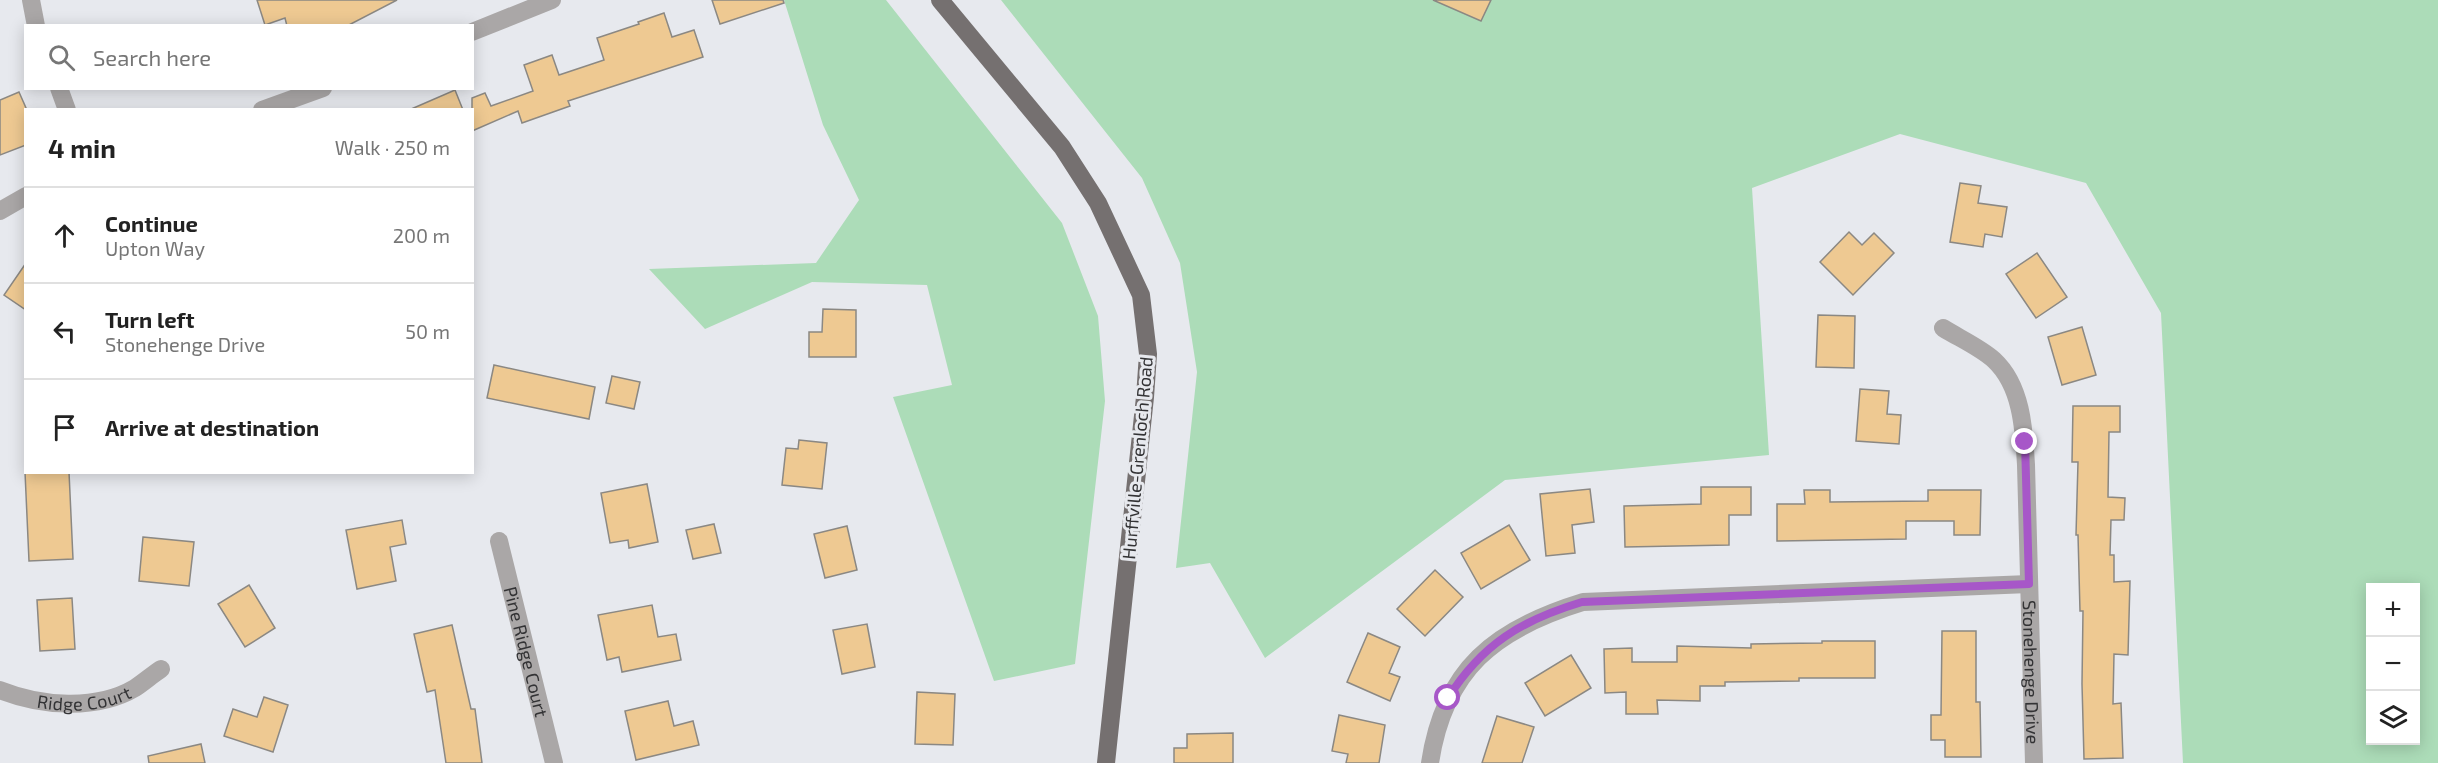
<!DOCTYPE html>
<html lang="en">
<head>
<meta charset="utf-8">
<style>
	:root { --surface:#fff; --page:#f6f6f6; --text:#222; --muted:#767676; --line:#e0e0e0 }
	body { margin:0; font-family:"Exo 2",sans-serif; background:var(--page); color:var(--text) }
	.controls { position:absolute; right:18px; bottom:18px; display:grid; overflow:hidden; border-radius:0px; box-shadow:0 3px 15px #0003 }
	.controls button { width:54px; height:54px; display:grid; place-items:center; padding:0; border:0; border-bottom:2px solid var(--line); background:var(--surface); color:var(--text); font:30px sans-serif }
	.stop { position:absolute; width:18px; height:18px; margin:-14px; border:4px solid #a757c8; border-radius:50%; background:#fff }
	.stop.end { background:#a757c8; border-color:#fff; box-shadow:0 2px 6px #0008 }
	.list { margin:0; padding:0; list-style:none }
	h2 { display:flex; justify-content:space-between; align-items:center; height:78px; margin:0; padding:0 24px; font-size:26px }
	h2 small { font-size:20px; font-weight:400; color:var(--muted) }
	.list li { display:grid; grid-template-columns:39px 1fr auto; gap:18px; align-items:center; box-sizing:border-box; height:96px; padding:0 24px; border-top:2px solid var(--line) }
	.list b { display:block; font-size:22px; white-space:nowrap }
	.list p { margin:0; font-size:20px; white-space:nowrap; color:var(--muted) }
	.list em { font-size:20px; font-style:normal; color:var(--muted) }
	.icon { flex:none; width:33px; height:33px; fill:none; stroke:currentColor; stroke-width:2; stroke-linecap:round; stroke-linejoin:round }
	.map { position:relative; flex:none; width:2438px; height:763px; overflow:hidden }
	.search { position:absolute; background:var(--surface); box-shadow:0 3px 15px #0003; left:24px; top:24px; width:450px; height:66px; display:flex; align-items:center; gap:15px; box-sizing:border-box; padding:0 21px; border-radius:0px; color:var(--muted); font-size:22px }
	.panel { position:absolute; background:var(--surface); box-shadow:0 3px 15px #0003; left:24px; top:108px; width:450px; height:366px; border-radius:0px }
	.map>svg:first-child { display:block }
	.green { fill:#acdcb8; fill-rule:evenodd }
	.building { fill:#eec992; stroke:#8b8883; stroke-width:1.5 }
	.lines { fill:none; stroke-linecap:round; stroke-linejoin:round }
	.minor { stroke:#aaa7a7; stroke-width:18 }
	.major { stroke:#757070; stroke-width:18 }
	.route { stroke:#a757c8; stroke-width:8 }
	.labels { text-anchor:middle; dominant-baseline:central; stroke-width:6; stroke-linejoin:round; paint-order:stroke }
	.street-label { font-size:18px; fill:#333335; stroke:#e7e9ee }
</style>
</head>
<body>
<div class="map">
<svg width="2438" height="763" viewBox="0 0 2438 763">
	<rect width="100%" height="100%" fill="#e7e9ee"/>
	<!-- green -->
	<g class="green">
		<polygon points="784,0 886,0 1062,223 1098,316 1105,401 1075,664 994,681 893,397 952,385 927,285 812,282 705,329 649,269 816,263 859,200 823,125"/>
		<path d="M1001,0H2438V763H2183L2161,313L2086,183L1900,134L1752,188L1769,455L1505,480L1265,658L1210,563L1176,568L1197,372L1180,263L1142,178ZM2370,588H2416V740H2370Z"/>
	</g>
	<!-- building -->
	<g class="building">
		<polygon points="257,0 397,0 347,26 287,26 285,18 265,25"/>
		<polygon points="712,0 783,0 784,3 720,24"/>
		<polygon points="1433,0 1491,0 1481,21"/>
		<polygon points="664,13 672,37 694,30 703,57 568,101 570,106 522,123 518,111 472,131 472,98 485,93 491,106 533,91 524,65 552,55 559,75 604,60 597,38 639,24 638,22"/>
		<polygon points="455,90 463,110 409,110"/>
		<polygon points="19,92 26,108 26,145 0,155 0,100"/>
		<polygon points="1960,183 1981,186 1978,203 2007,207 2002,237 1985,234 1983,247 1950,242"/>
		<polygon points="1849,232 1862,245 1874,233 1894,253 1853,295 1820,262"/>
		<polygon points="2037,253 2067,297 2036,318 2006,274"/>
		<polygon points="26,263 26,310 4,295"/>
		<polygon points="823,309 856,310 856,357 809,357 809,332 822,332"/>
		<polygon points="1818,315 1855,316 1854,368 1816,367"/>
		<polygon points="2082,327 2096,375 2062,385 2048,337"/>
		<polygon points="494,365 595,387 589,419 487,398"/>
		<polygon points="612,376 640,382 634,409 606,403"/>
		<polygon points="1860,389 1889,391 1887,414 1901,415 1899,444 1856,441"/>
		<polygon points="2073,406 2120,406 2120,432 2109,432 2108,497 2125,498 2124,520 2111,520 2110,555 2114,555 2114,582 2130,581 2128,655 2114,654 2113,704 2121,703 2123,758 2084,759 2082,684 2083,611 2080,611 2078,535 2076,535 2078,462 2072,462"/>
		<polygon points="799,440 827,443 822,489 782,485 786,448 798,449"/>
		<polygon points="25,472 69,472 73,559 29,561"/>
		<polygon points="647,484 658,542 629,548 628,540 610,543 601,493"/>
		<polygon points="1701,487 1751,487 1751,515 1729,515 1729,545 1625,547 1624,506 1701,504"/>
		<polygon points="1590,489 1594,522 1572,525 1575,553 1546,556 1540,494"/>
		<polygon points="1804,490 1830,490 1830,502 1928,501 1928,490 1981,490 1980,535 1954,535 1954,521 1906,521 1906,539 1777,541 1777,504 1805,504"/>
		<polygon points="402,520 406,544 390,547 396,581 357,589 346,530"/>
		<polygon points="714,524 721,553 693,559 686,530"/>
		<polygon points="1509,525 1530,560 1481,589 1461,553"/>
		<polygon points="847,526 857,570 825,578 814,534"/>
		<polygon points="143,537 194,542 189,586 139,581"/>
		<polygon points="1435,570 1463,597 1425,636 1397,609"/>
		<polygon points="249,585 275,628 245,647 218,604"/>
		<polygon points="72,598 75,649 40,651 37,600"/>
		<polygon points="652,605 658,637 676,634 681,660 622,672 619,657 607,660 598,615"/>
		<polygon points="867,624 875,667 842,674 833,630"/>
		<polygon points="452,625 471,709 475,709 482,763 446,763 435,690 427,692 414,634"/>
		<polygon points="1942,631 1976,631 1976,702 1980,702 1981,757 1945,757 1945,740 1931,740 1931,715 1941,715"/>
		<polygon points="1368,633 1400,647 1389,673 1400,677 1390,701 1347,682"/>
		<polygon points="1822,641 1875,641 1875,678 1799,678 1799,681 1725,682 1725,686 1700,686 1700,701 1657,700 1658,714 1626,714 1626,692 1605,693 1604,649 1632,648 1632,662 1677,662 1677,646 1751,648 1751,644 1822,643"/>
		<polygon points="1571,655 1591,688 1545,716 1525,683"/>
		<polygon points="917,692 955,694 953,745 915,744"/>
		<polygon points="264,697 288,705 273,752 224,736 233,709 257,717"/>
		<polygon points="668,701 674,726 693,721 699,745 636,760 625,711"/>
		<polygon points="1339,715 1385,725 1379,763 1346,763 1348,754 1332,751"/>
		<polygon points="1497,716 1534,727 1522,763 1482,763"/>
		<polygon points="1233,733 1233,763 1174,763 1174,748 1187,748 1187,734"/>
		<polygon points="201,744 205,763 149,763 148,756"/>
	</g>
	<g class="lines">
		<!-- minor -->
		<g class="minor">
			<polyline points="31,0 36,26"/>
			<polyline points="472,32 552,0"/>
			<polyline points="59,88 67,110"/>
			<polyline points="262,110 323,88"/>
			<polyline points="0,211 26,196"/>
			<path id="s1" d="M1943,328C1959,338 1981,348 1994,360C2022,386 2024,430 2026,465L2034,763"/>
			<path id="s2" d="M499,541L554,763"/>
			<path id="s3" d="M0,690C40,706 96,711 135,688C144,682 152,675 161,669"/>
			<path d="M1430,763C1444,669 1495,629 1583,602L2029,584"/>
		</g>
		<!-- major -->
		<polyline class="major" points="940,0 1062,147 1098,203 1141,295 1148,354 1145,397 1106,763"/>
	</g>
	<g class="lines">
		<!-- route -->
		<path class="route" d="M1448,698C1482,644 1522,620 1582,602L2029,584L2025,442"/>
	</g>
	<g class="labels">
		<!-- street labels -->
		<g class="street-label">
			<text transform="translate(1137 458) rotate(-85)">Hurffville-Grenloch Road</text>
			<text stroke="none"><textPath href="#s2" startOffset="114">Pine Ridge Court</textPath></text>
			<text stroke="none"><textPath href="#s1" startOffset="380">Stonehenge Drive</textPath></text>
			<text stroke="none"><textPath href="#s3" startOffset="86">Ridge Court</textPath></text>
		</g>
	</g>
</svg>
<div class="controls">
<button>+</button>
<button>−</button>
<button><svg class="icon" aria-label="layers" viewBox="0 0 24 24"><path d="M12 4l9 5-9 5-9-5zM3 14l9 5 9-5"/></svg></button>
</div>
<div class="stop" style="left:1448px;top:698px"></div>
<div class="stop end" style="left:2025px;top:442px"></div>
<div class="search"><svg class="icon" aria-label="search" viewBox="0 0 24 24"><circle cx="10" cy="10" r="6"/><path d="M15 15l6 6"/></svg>Search here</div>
<section class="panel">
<h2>4 min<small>Walk · 250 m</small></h2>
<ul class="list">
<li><svg class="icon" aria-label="ahead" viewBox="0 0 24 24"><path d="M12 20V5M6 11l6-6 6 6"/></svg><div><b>Continue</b><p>Upton Way</p></div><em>200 m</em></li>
<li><svg class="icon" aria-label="left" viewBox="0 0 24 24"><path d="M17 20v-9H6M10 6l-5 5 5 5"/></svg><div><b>Turn left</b><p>Stonehenge Drive</p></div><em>50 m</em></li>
<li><svg class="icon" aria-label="arrive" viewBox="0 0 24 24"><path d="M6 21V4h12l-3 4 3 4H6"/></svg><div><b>Arrive at destination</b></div></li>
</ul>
</section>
</div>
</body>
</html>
